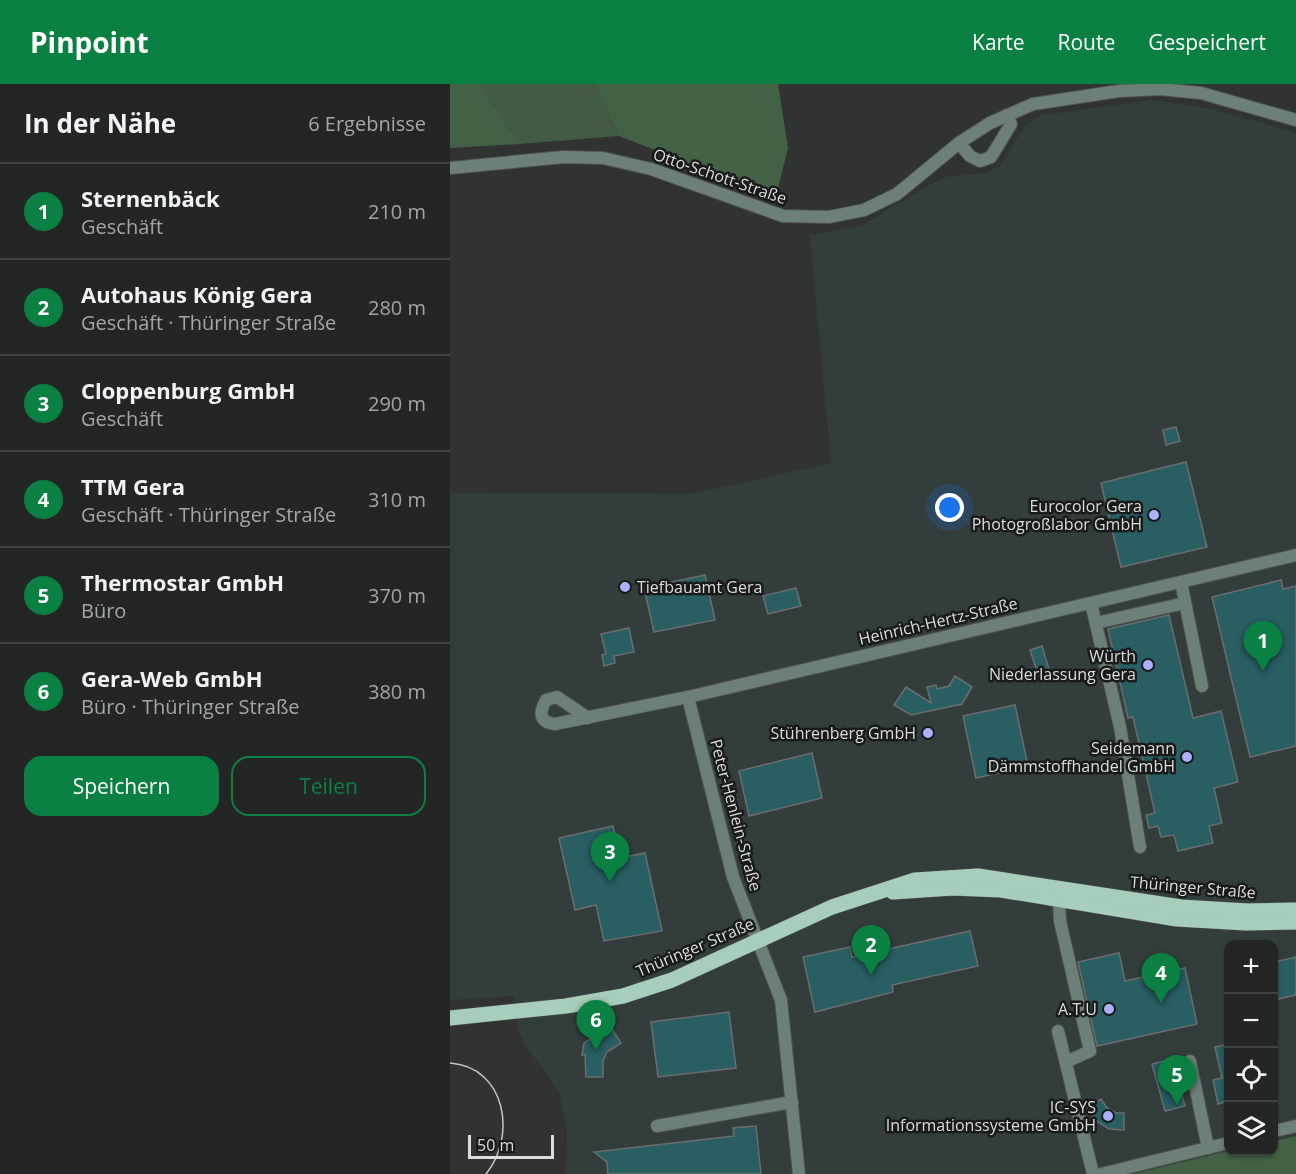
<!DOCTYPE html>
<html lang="de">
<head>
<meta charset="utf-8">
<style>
	:root { --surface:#242626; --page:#2c2e2e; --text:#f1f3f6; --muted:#a3a5a7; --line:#414343; --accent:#0b8043 }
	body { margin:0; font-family:"Open Sans",sans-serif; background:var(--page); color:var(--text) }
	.controls { position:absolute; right:18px; bottom:18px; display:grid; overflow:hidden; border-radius:12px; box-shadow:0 2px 4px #0004 }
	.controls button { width:54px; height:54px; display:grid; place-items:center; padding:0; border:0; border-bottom:2px solid var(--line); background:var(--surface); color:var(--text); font:30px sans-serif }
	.scale { position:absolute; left:18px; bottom:15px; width:86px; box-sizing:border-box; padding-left:6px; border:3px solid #dbdddd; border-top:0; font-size:16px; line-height:21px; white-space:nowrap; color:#dbdddd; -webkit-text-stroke:4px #191a1a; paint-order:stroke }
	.you { position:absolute; left:500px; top:424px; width:21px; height:21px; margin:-15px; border:4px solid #fff; border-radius:50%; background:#1a73e8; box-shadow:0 0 0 9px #1a73e833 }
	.badge { display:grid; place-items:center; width:39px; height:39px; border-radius:50%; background:var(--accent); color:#fff; font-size:20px; font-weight:700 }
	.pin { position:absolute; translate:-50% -50px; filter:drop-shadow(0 2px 3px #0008) }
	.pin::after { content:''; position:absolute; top:32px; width:21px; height:18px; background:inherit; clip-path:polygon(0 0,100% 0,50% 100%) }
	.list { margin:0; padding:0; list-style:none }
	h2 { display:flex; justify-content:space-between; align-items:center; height:78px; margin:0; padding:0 24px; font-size:26px }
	h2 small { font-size:20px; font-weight:400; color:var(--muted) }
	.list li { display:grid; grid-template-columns:39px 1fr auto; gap:18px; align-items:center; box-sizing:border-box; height:96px; padding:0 24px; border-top:2px solid var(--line) }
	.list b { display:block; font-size:22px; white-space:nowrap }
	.list p { margin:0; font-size:20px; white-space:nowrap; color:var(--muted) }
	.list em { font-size:20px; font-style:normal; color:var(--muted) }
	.actions { display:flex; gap:12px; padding:18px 24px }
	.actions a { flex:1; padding:14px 0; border:2px solid var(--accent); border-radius:18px; text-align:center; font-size:21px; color:var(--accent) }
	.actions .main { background:var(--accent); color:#fff }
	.icon { flex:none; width:33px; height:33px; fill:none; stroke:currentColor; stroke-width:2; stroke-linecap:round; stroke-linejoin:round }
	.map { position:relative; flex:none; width:846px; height:1090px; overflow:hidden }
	header { display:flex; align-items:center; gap:36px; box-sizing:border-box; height:84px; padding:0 30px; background:var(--accent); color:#fff }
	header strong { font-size:28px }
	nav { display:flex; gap:33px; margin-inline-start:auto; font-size:21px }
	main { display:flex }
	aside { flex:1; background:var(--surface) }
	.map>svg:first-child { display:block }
	.built { fill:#333e3c }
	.green { fill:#435a44 }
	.forest { fill:#436145 }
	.building { fill:#295e63; stroke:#6a6d6e; stroke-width:1.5 }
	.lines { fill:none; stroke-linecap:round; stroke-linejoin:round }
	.minor-casing { stroke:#4f5251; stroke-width:14 }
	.major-casing { stroke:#4f5251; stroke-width:16 }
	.minor { stroke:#6d8077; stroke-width:12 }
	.major { stroke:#a7cdbb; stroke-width:15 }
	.tram { stroke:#c3c6c5; stroke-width:1.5 }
	.poi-dot { fill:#aab0fb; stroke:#191a1a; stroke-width:2 }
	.labels { text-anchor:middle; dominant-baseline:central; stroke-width:5; stroke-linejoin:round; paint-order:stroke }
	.street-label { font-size:16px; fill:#dbdddd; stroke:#191a1a }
	.poi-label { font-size:16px; fill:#dbdddd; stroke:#191a1a; text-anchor:end }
</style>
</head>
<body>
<header>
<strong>Pinpoint</strong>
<nav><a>Karte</a><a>Route</a><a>Gespeichert</a></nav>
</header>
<main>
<aside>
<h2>In der Nähe<small>6 Ergebnisse</small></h2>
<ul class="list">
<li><span class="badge">1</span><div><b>Sternenbäck</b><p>Geschäft</p></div><em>210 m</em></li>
<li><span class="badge">2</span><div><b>Autohaus König Gera</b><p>Geschäft · Thüringer Straße</p></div><em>280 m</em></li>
<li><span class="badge">3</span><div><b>Cloppenburg GmbH</b><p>Geschäft</p></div><em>290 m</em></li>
<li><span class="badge">4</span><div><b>TTM Gera</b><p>Geschäft · Thüringer Straße</p></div><em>310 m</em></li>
<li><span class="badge">5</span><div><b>Thermostar GmbH</b><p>Büro</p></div><em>370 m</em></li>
<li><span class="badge">6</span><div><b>Gera-Web GmbH</b><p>Büro · Thüringer Straße</p></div><em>380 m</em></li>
</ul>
<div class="actions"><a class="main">Speichern</a><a>Teilen</a></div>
</aside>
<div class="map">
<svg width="846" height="1090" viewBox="0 0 846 1090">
	<rect width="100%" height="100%" fill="#303332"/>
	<!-- built -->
	<polygon class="built" points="702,16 767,26 846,49 846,1052 824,1057 824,860 778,860 778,1067 683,1090 116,1090 117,1048 109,1008 74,959 68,946 64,912 0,916 0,409 242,410 381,379 360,151 413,141 493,93 537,89 549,82 577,39 592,31"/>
	<!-- green -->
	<polygon class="green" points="29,0 145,0 169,52 69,60"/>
	<!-- forest -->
	<g class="forest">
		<polygon points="0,0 29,0 69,60 0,64"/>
		<polygon points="145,0 328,0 338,64 327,108 264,89 169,52"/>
		<polygon points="846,1052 846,1090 683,1090 778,1067 824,1068 824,1057"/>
	</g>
	<!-- building -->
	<g class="building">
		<polygon points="726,343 730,357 716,361 713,346"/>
		<polygon points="736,378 757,463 671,483 651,399"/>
		<polygon points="255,491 265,536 204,548 194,504"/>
		<polygon points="831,496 833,505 846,502 846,662 800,673 762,513"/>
		<polygon points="346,504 351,522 318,530 313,512"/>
		<polygon points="719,531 743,634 771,627 788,698 764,704 772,739 759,742 763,759 728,767 724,751 711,753 708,742 699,744 696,731 705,729 683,633 678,634 658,545"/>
		<polygon points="179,544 184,568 164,572 165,579 154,582 152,571 156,570 151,550"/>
		<polygon points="592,562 601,592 590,596 580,566"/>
		<polygon points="505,592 522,603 512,620 461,631 444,621 456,603 481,619 477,603 486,601 487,605 499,602"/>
		<polygon points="565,621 578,682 526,694 513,632"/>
		<polygon points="362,669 372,714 299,732 289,687"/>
		<polygon points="163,742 170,774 195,769 212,847 154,857 146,821 125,826 109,754"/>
		<polygon points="520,847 528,882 442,901 443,908 365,928 353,873 400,863 402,873"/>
		<polygon points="669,869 675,897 735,884 747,940 647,962 628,878"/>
		<polygon points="846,873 846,911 824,916 824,878"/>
		<polygon points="279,928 286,984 208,993 201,938"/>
		<polygon points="160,942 171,959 157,968 153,977 153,993 136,993 135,971 132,971 134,959"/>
		<polygon points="778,960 778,1017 768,1020 763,996 772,994 765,963"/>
		<polygon points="722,975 735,1022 715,1027 702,980"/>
		<polygon points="651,1015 657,1024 666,1029 674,1029 674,1046 659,1045 645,1036 637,1023"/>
		<polygon points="306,1042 311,1090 158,1090 157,1078 144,1068 284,1052 283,1044"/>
	</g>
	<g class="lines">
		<defs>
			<g id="minor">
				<polyline points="509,59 520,72 530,77 541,73 561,40 557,31"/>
				<polyline points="0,84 113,73 153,74 201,85 333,132 379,133 414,126 447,110 509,59 540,39 583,20 669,7 710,5 751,9 846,36"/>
				<polyline points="731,498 752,602"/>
				<polyline points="641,519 670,643 690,763"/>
				<polyline points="646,539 735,519"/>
				<polyline points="238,613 283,793 331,916 349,1090"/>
				<path d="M138,634L107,613L96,616C89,629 89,638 105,640L238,613L846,471"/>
				<polyline points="609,816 610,837 640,967 616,978"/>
				<polyline points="608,947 643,1090"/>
				<polyline points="740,977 758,1064"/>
				<polyline points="207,1042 342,1018"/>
				<polyline points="824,1047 846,1042"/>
				<polyline points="651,1090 778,1059"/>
			</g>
			<g id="major">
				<polyline points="443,808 503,804 551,806 727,835 796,839 846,838"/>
				<polyline points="0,934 116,922 173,912 222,896 382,823 465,796 528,792 731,823 798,827 846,826"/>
			</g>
		</defs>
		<!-- minor casing -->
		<use href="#minor" class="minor-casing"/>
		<!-- major casing -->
		<use href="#major" class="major-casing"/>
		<!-- minor -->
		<use href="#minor" class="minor"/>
		<!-- major -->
		<use href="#major" class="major"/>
		<!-- tram -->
		<path class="tram" d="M0,979C56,983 67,1052 36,1090"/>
	</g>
	<!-- markers -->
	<g class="poi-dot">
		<circle cx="704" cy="431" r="6"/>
		<circle cx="175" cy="503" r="6"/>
		<circle cx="698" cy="581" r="6"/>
		<circle cx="478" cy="649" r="6"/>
		<circle cx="737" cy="673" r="6"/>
		<circle cx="659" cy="925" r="6"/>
		<circle cx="658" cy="1032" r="6"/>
	</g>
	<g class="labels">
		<!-- street labels -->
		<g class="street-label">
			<text transform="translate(270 92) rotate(19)">Otto-Schott-Straße</text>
			<text transform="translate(488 537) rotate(-13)">Heinrich-Hertz-Straße</text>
			<text transform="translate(286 731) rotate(75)">Peter-Henlein-Straße</text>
			<text transform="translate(743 803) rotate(5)">Thüringer Straße</text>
			<text transform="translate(245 863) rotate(-23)">Thüringer Straße</text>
		</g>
		<!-- poi labels -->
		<g class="poi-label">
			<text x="692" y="422">Eurocolor Gera<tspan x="692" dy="18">Photogroßlabor GmbH</tspan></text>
			<text x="187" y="503" text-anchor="start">Tiefbauamt Gera</text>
			<text x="686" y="572">Würth<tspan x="686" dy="18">Niederlassung Gera</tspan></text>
			<text x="466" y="649">Stührenberg GmbH</text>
			<text x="725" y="664">Seidemann<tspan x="725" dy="18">Dämmstoffhandel GmbH</tspan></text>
			<text x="647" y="925">A.T.U</text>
			<text x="646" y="1023">IC-SYS<tspan x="646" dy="18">Informationssysteme GmbH</tspan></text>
		</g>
	</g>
</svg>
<div class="controls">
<button>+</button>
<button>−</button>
<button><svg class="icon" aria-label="locate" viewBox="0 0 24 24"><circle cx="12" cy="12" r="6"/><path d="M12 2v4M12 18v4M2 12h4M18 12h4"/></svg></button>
<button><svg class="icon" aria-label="layers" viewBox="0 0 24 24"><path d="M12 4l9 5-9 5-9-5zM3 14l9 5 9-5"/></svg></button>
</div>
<div class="scale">50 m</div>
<div class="you"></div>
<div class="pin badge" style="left:813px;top:587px">1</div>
<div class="pin badge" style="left:421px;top:891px">2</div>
<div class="pin badge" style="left:160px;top:798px">3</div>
<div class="pin badge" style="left:711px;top:919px">4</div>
<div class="pin badge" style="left:727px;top:1021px">5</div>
<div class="pin badge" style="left:146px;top:966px">6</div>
</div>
</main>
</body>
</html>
